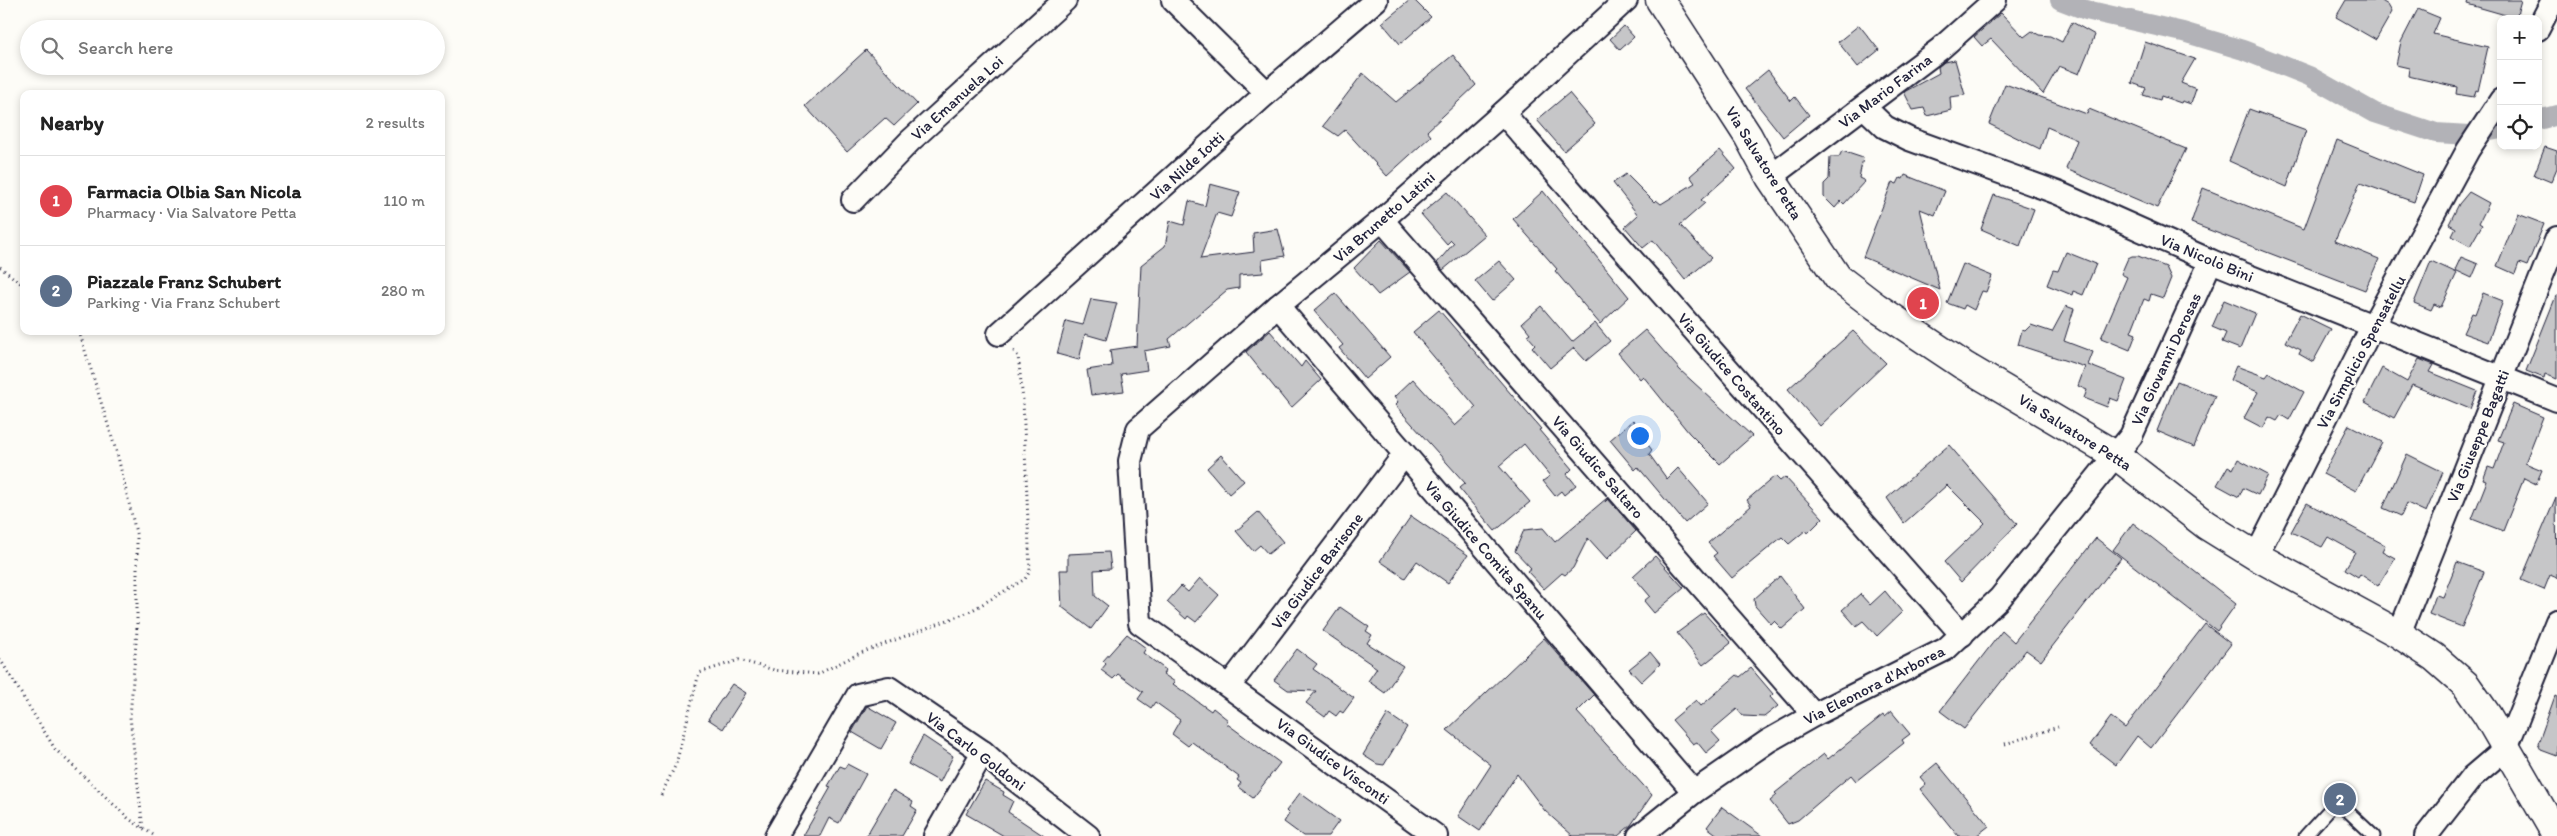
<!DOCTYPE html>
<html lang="en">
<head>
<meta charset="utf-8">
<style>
	:root { --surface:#fff; --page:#f6f6f6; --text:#222; --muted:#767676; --line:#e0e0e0; --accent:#1f6fb2 }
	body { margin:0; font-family:Itim,sans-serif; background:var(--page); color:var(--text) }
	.controls { position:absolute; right:15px; top:15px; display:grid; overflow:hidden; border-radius:10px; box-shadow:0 2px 8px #0003 }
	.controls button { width:45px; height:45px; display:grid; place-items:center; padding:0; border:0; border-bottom:1px solid var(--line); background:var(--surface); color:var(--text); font:25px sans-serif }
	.you { position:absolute; left:1639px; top:435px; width:18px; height:18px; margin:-12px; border:4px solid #fff; border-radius:50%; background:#1a73e8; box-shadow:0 0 0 8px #1a73e833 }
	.badge { display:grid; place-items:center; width:32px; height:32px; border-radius:50%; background:var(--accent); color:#fff; font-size:16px; font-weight:700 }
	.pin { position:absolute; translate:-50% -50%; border:2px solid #fff; box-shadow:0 1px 5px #0006 }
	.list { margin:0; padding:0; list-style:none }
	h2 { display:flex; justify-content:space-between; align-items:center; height:65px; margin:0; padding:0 20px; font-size:21px }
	h2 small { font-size:16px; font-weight:400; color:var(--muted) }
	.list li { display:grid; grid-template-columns:32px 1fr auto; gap:15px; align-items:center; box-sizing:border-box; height:90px; padding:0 20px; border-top:1px solid var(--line) }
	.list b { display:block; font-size:19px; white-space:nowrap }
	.list p { margin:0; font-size:16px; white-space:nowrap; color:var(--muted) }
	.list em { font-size:16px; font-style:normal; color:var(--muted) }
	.icon { flex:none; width:28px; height:28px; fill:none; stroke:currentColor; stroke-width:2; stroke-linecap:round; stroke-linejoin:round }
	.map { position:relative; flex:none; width:2557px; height:836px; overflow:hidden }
	.search { position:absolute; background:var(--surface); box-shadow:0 2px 8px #0003; left:20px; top:20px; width:425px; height:55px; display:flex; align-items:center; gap:12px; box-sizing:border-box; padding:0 18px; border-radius:28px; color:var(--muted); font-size:19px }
	.panel { position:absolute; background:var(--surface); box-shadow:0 2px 8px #0003; left:20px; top:90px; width:425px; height:245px; border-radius:10px }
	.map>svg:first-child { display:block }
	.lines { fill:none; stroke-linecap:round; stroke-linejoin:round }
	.canal { stroke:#b2b2b7; stroke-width:20 }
	.building { fill:#c6c6c8; stroke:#22223b }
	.lane-casing { stroke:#22223b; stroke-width:15 }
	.street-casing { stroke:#22223b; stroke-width:26 }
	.secondary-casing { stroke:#22223b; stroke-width:31 }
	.path { stroke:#22223b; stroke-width:3; stroke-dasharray:1 4; stroke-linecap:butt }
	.lane { stroke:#fdfcf7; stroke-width:11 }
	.street { stroke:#fdfcf7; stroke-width:22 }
	.secondary { stroke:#fdfcf7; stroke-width:28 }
	.labels { text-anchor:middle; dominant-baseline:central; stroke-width:5; stroke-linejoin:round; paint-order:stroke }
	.street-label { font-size:16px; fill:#22223b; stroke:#fdfcf7 }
</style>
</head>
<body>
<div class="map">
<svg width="2557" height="836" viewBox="0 0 2557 836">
	<rect width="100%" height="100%" fill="#fdfcf7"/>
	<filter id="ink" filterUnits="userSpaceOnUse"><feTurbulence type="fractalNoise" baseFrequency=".02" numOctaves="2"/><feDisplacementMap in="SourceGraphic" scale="10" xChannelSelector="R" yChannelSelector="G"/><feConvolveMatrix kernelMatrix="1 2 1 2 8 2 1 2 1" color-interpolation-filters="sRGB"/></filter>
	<g filter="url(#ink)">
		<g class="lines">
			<!-- canal -->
			<g class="canal">
				<polyline points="2060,0 2086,10 2183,32 2243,50 2309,76 2375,113 2436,133 2469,135 2501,129"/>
				<polyline points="2538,120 2557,115"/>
			</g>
		</g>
		<!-- building -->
		<g class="building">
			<polygon points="1410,0 1414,0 1431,17 1400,44 1382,23"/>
			<polygon points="2346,0 2380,0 2388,5 2392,12 2376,40 2336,17"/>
			<polygon points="2468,0 2521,0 2516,18 2467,4"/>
			<polygon points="2418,9 2440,18 2433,34 2488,47 2478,91 2476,90 2474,97 2456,94 2457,87 2408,76 2409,68 2396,65 2401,42"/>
			<polygon points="2001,13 2024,37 2032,31 2039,35 2050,36 2062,42 2072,22 2095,35 2079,74 2059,66 2043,94 1991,39 1982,46 1974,37"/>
			<polygon points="1859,25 1879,50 1858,67 1838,42"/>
			<polygon points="1624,26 1634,37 1620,50 1610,39"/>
			<polygon points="2145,42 2195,59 2181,83 2196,89 2191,104 2182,101 2181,103 2161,96 2160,100 2143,95 2146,88 2132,83"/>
			<polygon points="866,50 917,104 894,126 885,118 847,152 805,106"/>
			<polygon points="1453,55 1476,85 1427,131 1431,136 1387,176 1345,130 1338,136 1323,126 1363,73 1396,102"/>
			<polygon points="1955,60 1965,95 1950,97 1951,110 1927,116 1924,108 1913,110 1904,92 1939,73 1938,67 1944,62"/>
			<polygon points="1768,70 1791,101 1795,97 1809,115 1783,137 1745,89"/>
			<polygon points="2005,84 2087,114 2089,109 2186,149 2157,208 2066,169 2077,140 2047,127 2040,149 1989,124"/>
			<polygon points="1569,93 1595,124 1564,151 1537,120"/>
			<polygon points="2249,109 2306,130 2287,187 2229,161"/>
			<polygon points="2337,140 2423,175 2414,202 2360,183 2335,241 2379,259 2365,290 2191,223 2203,188 2304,229"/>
			<polygon points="2545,147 2557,151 2557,168 2551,182 2534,175"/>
			<polygon points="1720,150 1736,169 1701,200 1705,203 1680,225 1711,258 1685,280 1653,240 1643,248 1625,227 1638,215 1613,183 1626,174 1654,202 1656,200 1661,204 1695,183 1690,176"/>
			<polygon points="1842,151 1863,158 1859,178 1865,181 1844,204 1841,201 1835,208 1824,197 1824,184 1829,179 1830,157 1839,157"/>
			<polygon points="1905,175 1945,191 1935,215 1920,209 1940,290 1863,257 1892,182 1897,184 1900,178 1903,179"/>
			<polygon points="1210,184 1240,192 1231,217 1217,213 1200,259 1254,252 1253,233 1278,229 1285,256 1262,260 1263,273 1239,275 1239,288 1227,290 1169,339 1171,346 1144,351 1147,370 1121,374 1124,391 1091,395 1087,370 1112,366 1110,350 1137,346 1141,265 1165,246 1170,221 1184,225 1189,201 1205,206"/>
			<polygon points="1543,191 1629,297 1600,324 1555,271 1557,269 1513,219"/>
			<polygon points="1447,192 1485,235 1443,270 1437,263 1454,243 1451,240 1447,244 1421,214"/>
			<polygon points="2469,192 2489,203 2479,223 2482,225 2470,246 2452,236 2456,228 2449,224 2459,204"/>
			<polygon points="1994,195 2034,209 2020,246 1981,229"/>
			<polygon points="2518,214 2544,224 2527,266 2519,263 2515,274 2497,266"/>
			<polygon points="1381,240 1410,272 1378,295 1354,268"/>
			<polygon points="2066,252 2096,264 2083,295 2073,291 2072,295 2047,285 2053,270 2058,271"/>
			<polygon points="2132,256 2138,256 2166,267 2171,278 2163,298 2151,294 2149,301 2144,299 2131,332 2136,334 2130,350 2101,338 2127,277 2121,274 2128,258"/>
			<polygon points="2461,257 2478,264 2472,278 2455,270"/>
			<polygon points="1499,261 1516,280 1492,301 1475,281"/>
			<polygon points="2431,261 2457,273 2441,307 2434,304 2431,310 2414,303"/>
			<polygon points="1963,264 1992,276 1986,292 1982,291 1974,310 1965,305 1963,309 1947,303"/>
			<polygon points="1335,293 1390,357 1365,379 1339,348 1343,345 1314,311"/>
			<polygon points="2483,293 2503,301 2488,342 2463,333 2472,313 2475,314"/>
			<polygon points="2556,296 2557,296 2557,379 2545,374 2544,378 2526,371"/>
			<polygon points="1091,299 1117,303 1106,340 1085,334 1079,360 1057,354 1066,321 1083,325"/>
			<polygon points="2224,300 2255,313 2240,349 2222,342 2226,333 2212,327"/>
			<polygon points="1541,306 1572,342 1595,323 1610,341 1586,361 1574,348 1550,368 1532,347 1535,344 1527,335 1530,333 1522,323"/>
			<polygon points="2066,306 2074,309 2064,341 2093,352 2088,365 2126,380 2118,401 2110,398 2107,407 2084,398 2087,390 2078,386 2085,367 2018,345 2022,330 2025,331 2031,325 2052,332"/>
			<polygon points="1439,310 1541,429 1539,430 1572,469 1567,474 1576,485 1564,495 1561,491 1555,496 1543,481 1550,476 1524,444 1499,466 1530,502 1495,531 1459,488 1465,483 1395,405 1398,402 1394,397 1413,379 1455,426 1476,407 1413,332"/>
			<polygon points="2300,314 2331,329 2313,362 2299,354 2301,350 2285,342"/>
			<polygon points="1645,330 1680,370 1752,436 1720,464 1689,433 1643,376 1640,379 1618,353"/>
			<polygon points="1270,331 1301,367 1305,361 1321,380 1291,408 1246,352"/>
			<polygon points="1853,331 1886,363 1820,426 1788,389"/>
			<polygon points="2419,359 2434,365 2430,372 2477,391 2470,409 2412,385 2394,418 2365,402 2382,368 2407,382"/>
			<polygon points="2236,366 2266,377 2269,373 2304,392 2289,420 2281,415 2277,421 2269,417 2263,428 2244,418 2258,392 2230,380"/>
			<polygon points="2177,381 2215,396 2194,447 2157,431"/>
			<polygon points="2513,404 2543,417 2525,463 2542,470 2536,484 2524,478 2503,531 2472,519 2487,481 2483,480 2488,467 2494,469 2504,442 2498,440"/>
			<polygon points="1633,420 1645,435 1642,437 1652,450 1649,454 1667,479 1678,468 1708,503 1685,523 1638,467 1635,470 1610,440"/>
			<polygon points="2349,425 2382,442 2356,491 2323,474"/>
			<polygon points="1949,445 2017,524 1961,582 1944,562 1985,523 1947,485 1904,523 1887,498"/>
			<polygon points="2407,454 2443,472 2426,512 2407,503 2401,516 2383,508"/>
			<polygon points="1221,455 1244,481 1229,494 1207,468"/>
			<polygon points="2238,459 2268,475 2258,495 2243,488 2239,497 2217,485 2228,466 2233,469"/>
			<polygon points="1775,476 1780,481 1785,477 1823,518 1808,533 1806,530 1789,544 1782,537 1732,578 1713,556 1717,553 1708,543 1751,506 1747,500"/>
			<polygon points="2556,497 2557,578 2550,575 2544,590 2521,580"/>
			<polygon points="1607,498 1605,502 1608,499 1636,531 1607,559 1588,538 1573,568 1565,575 1562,573 1544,589 1527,571 1531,568 1515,551 1524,530 1543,528 1555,542"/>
			<polygon points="2307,503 2385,545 2382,551 2395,558 2378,586 2360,574 2358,577 2345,569 2355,552 2328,537 2322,547 2291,532"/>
			<polygon points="1258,512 1283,542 1268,554 1260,545 1253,551 1236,531"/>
			<polygon points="1411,516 1468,555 1448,583 1417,561 1405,578 1380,561"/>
			<polygon points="2133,523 2236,604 2217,631 2113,550"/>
			<polygon points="2096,538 2121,558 2041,661 2026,650 1964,729 1940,711 2002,631 2014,642"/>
			<polygon points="1109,552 1111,569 1094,570 1095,596 1108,606 1091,629 1062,607 1060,570 1068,570 1068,554"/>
			<polygon points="1655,556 1684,588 1654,613 1644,601 1650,596 1633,576"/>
			<polygon points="2457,562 2484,572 2462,627 2429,614 2436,595 2443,597"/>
			<polygon points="1780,576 1805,609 1782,629 1774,621 1771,624 1755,606 1754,599"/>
			<polygon points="1200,578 1219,595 1196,622 1188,616 1186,619 1167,602 1181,586 1188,592"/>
			<polygon points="1885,591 1902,612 1877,636 1863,621 1856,626 1842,610 1860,594 1870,605"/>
			<polygon points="1340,607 1369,627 1366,631 1372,635 1367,643 1403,666 1385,693 1368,681 1377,668 1323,631"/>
			<polygon points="1704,613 1731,643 1703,665 1677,633"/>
			<polygon points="2205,624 2231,644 2151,748 2137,736 2116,765 2090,745 2111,717 2125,728"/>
			<polygon points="1127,634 1146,648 1143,653 1166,670 1163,674 1175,682 1173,684 1211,711 1213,708 1228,720 1226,723 1280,763 1253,798 1238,787 1241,783 1237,780 1239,777 1192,742 1188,746 1172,734 1180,720 1155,702 1151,708 1138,699 1143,692 1118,674 1113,679 1101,670 1106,664 1103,661"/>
			<polygon points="1544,638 1594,695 1577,712 1652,795 1631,825 1618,836 1573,836 1545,811 1517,774 1480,831 1458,816 1491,765 1447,730"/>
			<polygon points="1297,649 1317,664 1313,669 1354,698 1343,713 1340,711 1336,716 1329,711 1325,717 1306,703 1316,691 1288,690 1274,680"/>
			<polygon points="1650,652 1660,664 1641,682 1629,669"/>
			<polygon points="1751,668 1773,694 1770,697 1778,706 1764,717 1743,716 1737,709 1711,731 1720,741 1706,753 1697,742 1693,744 1672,720 1696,700 1701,706 1737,675 1740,677"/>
			<polygon points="732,684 746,693 723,729 708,719"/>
			<polygon points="2555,696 2557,697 2557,756 2541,750 2538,744"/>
			<polygon points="867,706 896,723 881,749 852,732"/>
			<polygon points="1891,711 1910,734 1902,740 1904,743 1856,781 1851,775 1798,820 1788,824 1770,801 1777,795 1775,793 1824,754 1828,759 1883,715 1884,717"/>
			<polygon points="1388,714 1407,727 1384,765 1377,764 1363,755"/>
			<polygon points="923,736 953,756 940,782 908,764"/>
			<polygon points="1937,763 1989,826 1976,836 1958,836 1920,789 1926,784 1920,777"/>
			<polygon points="847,764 866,774 839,823 829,818 820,836 803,836 831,787 828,786 840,766 845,768"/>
			<polygon points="985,781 1004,792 1003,795 1013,801 1008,812 1044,836 1004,836 966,814"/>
			<polygon points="893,790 913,802 911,806 917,810 902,836 866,836"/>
			<polygon points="1300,793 1339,821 1328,836 1303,836 1284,822 1289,814 1286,811"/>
			<polygon points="1722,807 1762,836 1719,836 1707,827"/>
		</g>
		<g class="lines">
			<defs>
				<polyline id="lane" points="2305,836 2337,801 2374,836"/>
				<g id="street">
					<polyline points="1173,0 1267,93"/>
					<polyline points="2538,29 2553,0"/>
					<polyline points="1864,107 1885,127 1909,139 2058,193 2211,261 2557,400"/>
					<polyline points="1503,113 1962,635"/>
					<polyline points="1770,177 1940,49 1995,0"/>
					<polyline points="853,200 910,141 1065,0"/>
					<polyline points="1382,220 1814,715"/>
					<polyline points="1278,306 1694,792"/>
					<polyline points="999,334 1267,93 1376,0"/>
					<polyline points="2256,556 2373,325 2468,150 2501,100"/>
					<polyline points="2399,634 2557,238"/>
					<polyline points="1229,686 1404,455"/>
					<polyline points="776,836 858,695 889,688 983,752 1004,771 1088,836"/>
					<polyline points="935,836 983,752"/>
					<polyline points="1436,836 1140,623 1130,461 1138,429 1278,306 1382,220 1503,113 1626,0"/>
					<polyline points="1639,836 1694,792 1768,741 1814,715 1946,649 2000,598 2131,436 2211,261"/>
					<polyline points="2426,836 2472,777 2506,748 2557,621"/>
				</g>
				<polyline id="secondary" points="1660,0 1748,136 1770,177 1838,278 1876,307 1963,365 2117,456 2206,525 2256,556 2399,634 2434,657 2466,685 2487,715 2557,836"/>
			</defs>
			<!-- lane casing -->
			<use href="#lane" class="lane-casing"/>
			<!-- street casing -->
			<use href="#street" class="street-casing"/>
			<!-- secondary casing -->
			<use href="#secondary" class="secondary-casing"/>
			<!-- path -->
			<g class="path">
				<polyline points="0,267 24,286"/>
				<polyline points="79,331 118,457 137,537 137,630 130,717 143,829"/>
				<polyline points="0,659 55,749 129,819 155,836"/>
				<polyline points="2005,744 2058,727"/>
				<polyline points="661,795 676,764 699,673 739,660 774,670 818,674 858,654 969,612 1025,579 1030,571 1023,400 1018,356 1011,348"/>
			</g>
			<!-- lane -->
			<use href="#lane" class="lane"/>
			<!-- street -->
			<use href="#street" class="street"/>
			<!-- secondary -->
			<use href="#secondary" class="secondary"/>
		</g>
	</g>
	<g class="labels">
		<!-- street labels -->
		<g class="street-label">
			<text transform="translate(1885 91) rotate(-37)">Via Mario Farina</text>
			<text transform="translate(957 98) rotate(-42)">Via Emanuela Loi</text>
			<text transform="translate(1764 163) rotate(58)">Via Salvatore Petta</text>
			<text transform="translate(1187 166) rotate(-42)">Via Nilde Iotti</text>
			<text transform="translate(1384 217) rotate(-41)">Via Brunetto Latini</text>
			<text transform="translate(2207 258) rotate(23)">Via Nicolò Bini</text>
			<text transform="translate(2361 352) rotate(-62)">Via Simplicio Spensatellu</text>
			<text transform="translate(2166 359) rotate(-65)">Via Giovanni Derosas</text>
			<text transform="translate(1732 374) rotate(49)">Via Giudice Costantino</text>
			<text transform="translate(2075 432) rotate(32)">Via Salvatore Petta</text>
			<text transform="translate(2478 436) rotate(-68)">Via Giuseppe Bagatti</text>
			<text transform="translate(1598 467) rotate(49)">Via Giudice Saltaro</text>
			<text transform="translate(1486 550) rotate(49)">Via Giudice Comita Spanu</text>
			<text transform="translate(1317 571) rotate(-53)">Via Giudice Barisone</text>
			<text transform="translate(1874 685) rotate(-27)">Via Eleonora d'Arborea</text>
			<text transform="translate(976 751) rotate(37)">Via Carlo Goldoni</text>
			<text transform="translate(1333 761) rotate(36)">Via Giudice Visconti</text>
		</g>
	</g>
</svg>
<div class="controls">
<button>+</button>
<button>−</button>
<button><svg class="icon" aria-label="locate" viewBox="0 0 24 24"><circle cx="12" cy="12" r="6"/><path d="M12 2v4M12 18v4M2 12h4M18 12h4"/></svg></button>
</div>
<div class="you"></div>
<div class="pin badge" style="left:1923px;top:303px;background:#e0444e">1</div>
<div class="pin badge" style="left:2340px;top:799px;background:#5c6f8a">2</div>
<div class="search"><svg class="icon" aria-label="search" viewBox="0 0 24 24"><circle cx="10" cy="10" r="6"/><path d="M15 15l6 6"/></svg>Search here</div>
<section class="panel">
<h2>Nearby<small>2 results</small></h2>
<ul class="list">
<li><span class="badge" style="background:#e0444e">1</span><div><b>Farmacia Olbia San Nicola</b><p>Pharmacy · Via Salvatore Petta</p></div><em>110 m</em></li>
<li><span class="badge" style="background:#5c6f8a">2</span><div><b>Piazzale Franz Schubert</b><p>Parking · Via Franz Schubert</p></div><em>280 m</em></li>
</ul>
</section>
</div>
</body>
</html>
